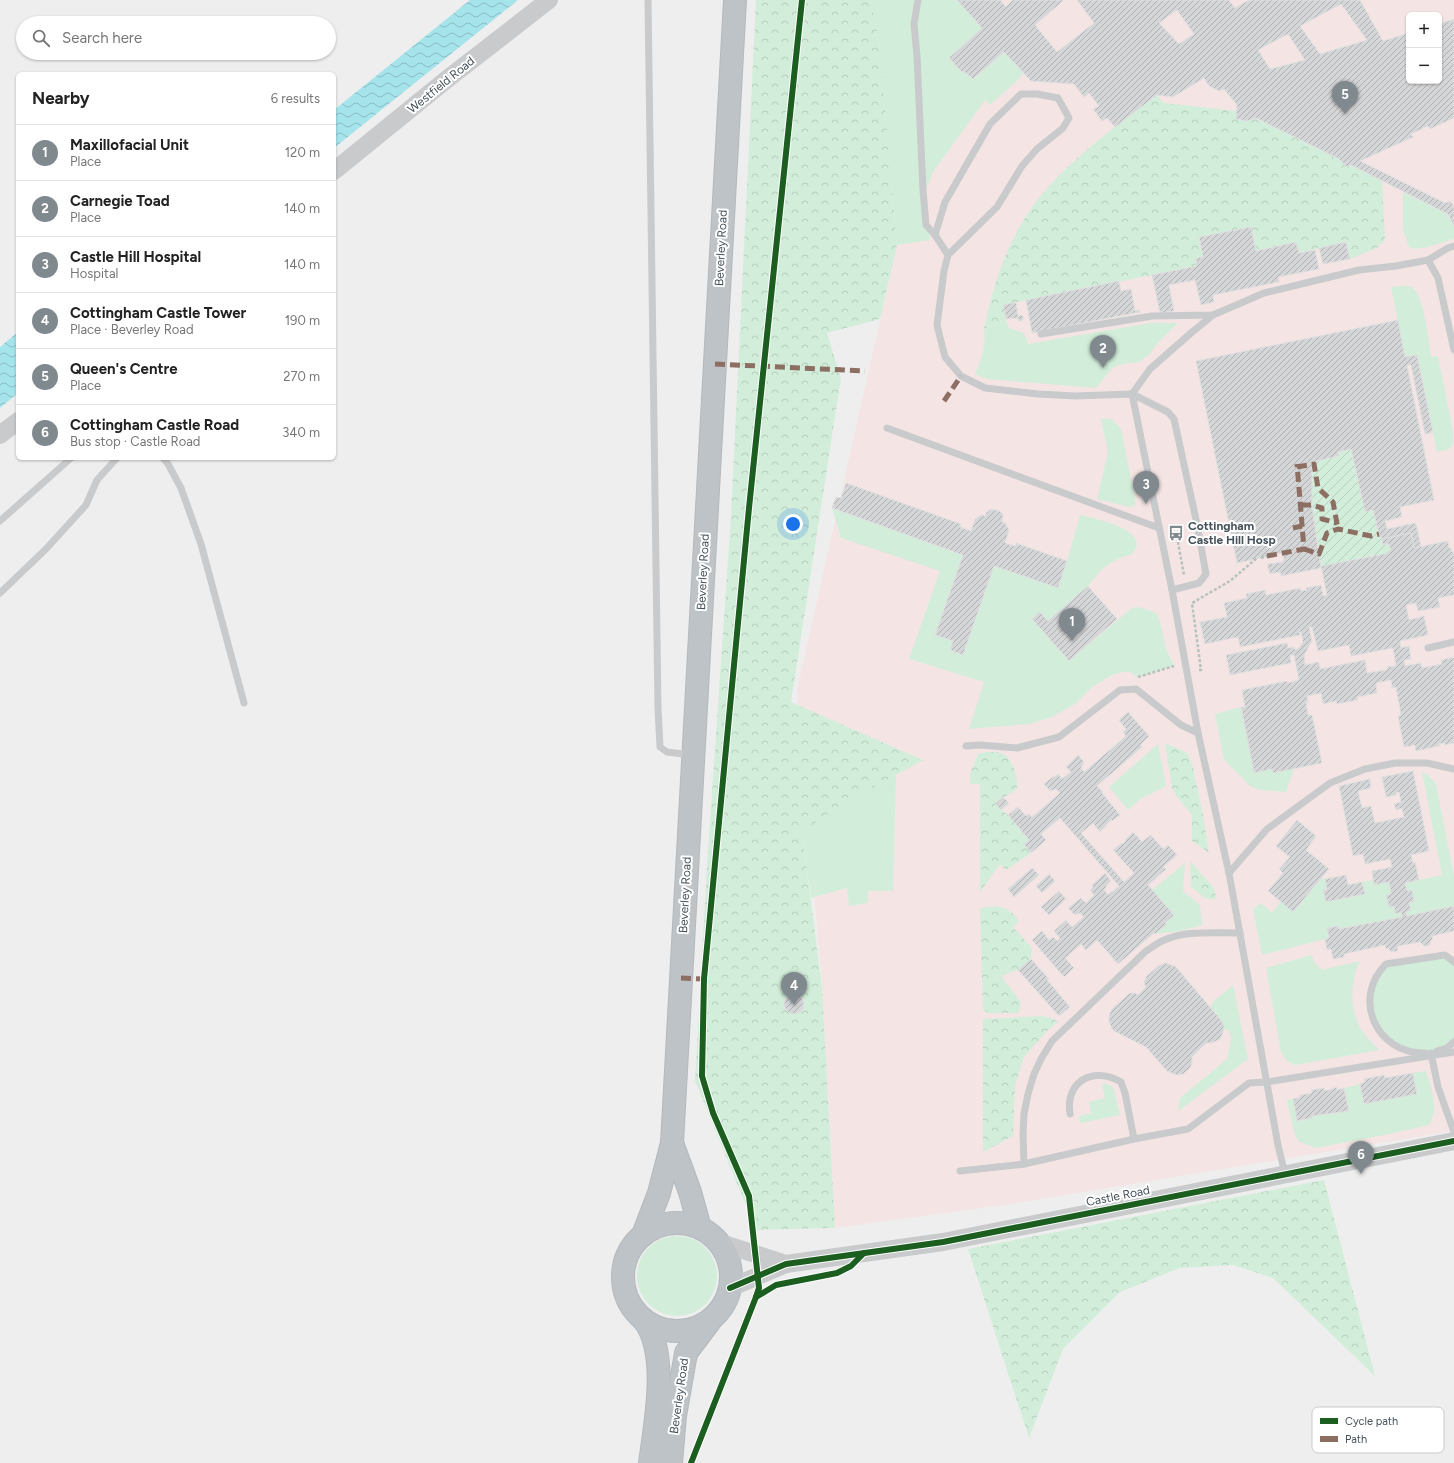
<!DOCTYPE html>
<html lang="en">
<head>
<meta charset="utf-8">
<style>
	:root { --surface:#fff; --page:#f6f6f6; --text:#222; --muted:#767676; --line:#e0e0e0; --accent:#80898e }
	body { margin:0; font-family:Figtree,sans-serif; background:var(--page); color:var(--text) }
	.controls { position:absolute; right:12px; top:12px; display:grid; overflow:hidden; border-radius:6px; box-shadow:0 1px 3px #0004 }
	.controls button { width:36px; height:36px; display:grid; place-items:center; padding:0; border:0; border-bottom:1px solid var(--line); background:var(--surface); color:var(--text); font:20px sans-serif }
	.you { position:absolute; left:793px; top:524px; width:14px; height:14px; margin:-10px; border:3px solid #fff; border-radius:50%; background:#1a73e8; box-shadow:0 0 0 6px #1a73e833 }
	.badge { display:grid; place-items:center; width:26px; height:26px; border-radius:50%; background:var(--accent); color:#fff; font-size:13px; font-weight:700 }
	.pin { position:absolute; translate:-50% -33px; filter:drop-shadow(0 1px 2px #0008) }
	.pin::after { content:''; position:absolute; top:21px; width:14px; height:12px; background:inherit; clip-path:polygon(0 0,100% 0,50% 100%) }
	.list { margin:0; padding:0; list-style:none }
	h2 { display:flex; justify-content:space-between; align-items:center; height:52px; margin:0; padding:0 16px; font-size:17px }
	h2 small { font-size:13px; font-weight:400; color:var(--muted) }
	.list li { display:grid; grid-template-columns:26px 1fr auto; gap:12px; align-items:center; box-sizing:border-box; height:56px; padding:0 16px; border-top:1px solid var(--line) }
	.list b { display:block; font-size:15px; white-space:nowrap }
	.list p { margin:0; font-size:13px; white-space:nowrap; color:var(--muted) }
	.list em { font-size:13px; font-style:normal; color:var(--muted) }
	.icon { flex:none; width:22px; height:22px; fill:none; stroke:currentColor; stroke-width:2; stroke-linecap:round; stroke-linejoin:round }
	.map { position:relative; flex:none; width:1454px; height:1463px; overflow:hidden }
	.search { position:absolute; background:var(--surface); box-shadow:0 1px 3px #0004; left:16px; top:16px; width:320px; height:44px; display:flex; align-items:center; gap:10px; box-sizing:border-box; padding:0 14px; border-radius:22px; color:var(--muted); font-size:15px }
	.panel { position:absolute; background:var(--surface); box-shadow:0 1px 3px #0004; left:16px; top:72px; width:320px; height:388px; border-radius:6px }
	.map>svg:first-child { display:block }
	.medical { fill:#f5e4e4; fill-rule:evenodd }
	.grass { fill:#d2eeda }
	.forest { fill:url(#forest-crowns) }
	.garden { fill:url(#garden-furrows) }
	.water { fill:url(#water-waves) }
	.building { fill:url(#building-hatch); stroke:#e0e0e1; fill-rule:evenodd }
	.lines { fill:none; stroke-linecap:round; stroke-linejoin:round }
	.trunk-casing { stroke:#b3b9bd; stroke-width:24 }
	.path { stroke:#b6c2bd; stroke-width:2.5; stroke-dasharray:3 2; stroke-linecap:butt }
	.service { stroke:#c8cacc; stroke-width:7 }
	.tertiary { stroke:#c8cacc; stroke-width:18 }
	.trunk { stroke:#bec3c7; stroke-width:22 }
	.quiet { stroke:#8d6e63; stroke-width:5; stroke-dasharray:10 5; stroke-linecap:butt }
	.cycleway-casing { stroke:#fff; stroke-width:8 }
	.cycleway { stroke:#1b5e20; stroke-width:6 }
	.labels { text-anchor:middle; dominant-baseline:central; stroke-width:4; stroke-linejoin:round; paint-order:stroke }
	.street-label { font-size:12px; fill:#45525a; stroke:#fff }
	.poi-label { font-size:12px; font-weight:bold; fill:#45525a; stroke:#fff; text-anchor:start }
	.key { fill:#fff; stroke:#c7cbce; stroke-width:1 }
	.key-label { font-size:11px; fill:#45525a }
</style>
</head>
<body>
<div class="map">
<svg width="1454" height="1463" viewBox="0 0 1454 1463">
	<defs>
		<pattern id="forest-crowns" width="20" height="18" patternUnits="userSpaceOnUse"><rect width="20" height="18" fill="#d2eeda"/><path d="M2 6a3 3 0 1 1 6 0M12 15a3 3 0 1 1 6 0" fill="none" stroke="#b6cebd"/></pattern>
		<pattern id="garden-furrows" width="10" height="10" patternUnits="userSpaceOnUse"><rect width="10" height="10" fill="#d2eeda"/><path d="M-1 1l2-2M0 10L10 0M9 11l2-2" fill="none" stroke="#b6cebd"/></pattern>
		<pattern id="water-waves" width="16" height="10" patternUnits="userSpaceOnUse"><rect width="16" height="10" fill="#a6e4ec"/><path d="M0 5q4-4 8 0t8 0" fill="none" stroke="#89bbc2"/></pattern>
		<pattern id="building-hatch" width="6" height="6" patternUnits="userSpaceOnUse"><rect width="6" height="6" fill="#d5d6d7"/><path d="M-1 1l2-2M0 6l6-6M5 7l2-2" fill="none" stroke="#afb0b1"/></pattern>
	</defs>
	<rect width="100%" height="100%" fill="#efeeee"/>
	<!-- medical -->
	<path class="medical" d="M870,0H1454V1131L1004,1205L835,1228L822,987L797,690L897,245L879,40ZM1409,15H1439V81H1409Z"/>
	<!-- grass -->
	<g class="grass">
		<polygon points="870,0 957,0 982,28 949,59 962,72 963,71 974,79 1004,52 1023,73 1019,79 990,105 985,100 933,172 926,191 930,240 897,245 879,40"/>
		<path d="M1403,192L1448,214L1454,226V239C1443,241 1419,253 1409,247L1403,230Z"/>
		<path d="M1398,286C1404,286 1410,285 1414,289C1424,298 1429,343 1431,357L1438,356L1453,432V444L1449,449L1437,452L1417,355L1405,357L1391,287Z"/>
		<path d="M1006,319L1009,328L1024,333L1028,344L1150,323H1178L1157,344L1149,355L1137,363H1127L1116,366L1110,371L1096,388L987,379L975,374C982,359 986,345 984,329Z"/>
		<polygon points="1101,419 1112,419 1121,429 1135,499 1135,505 1129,507 1097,499 1108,452"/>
		<path d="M832,508L963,555L935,635L953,641L950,650L963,655L994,566L1058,587L1067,561L1080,515C1094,518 1152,530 1133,553C1131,555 1128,556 1125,556C1117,559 1110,563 1104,568C1097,573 1093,581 1087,587C1075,599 1061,610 1048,621L1040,612L1033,619L1069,661L1132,608L1138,607L1154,612L1157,615L1160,621L1166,649L1174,666L1137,677L1130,672H1123L1112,675L1092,687L1075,704L1052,717L1030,724L969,729L984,682L909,659L940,571L841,538Z"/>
		<polygon points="1241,707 1255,772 1272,769 1273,773 1294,769 1286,792 1260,790 1251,787 1224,760 1215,714"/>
		<polygon points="1158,744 1166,786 1139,800 1128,810 1109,787"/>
		<polygon points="1422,772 1428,775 1436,784 1454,877 1454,906 1407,916 1406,912 1411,910 1409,903 1414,902 1412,890 1407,891 1405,883 1442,875"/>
		<polygon points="896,774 893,891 868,891 868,903 849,906 847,888 811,898 802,832 841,805"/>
		<polygon points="1185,863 1183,891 1200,905 1202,925 1180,931 1155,934 1167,924 1165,923 1174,915 1152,890"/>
		<polygon points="1322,878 1325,879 1327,889 1323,890 1326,902 1364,894 1362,882 1374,880 1389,882 1391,894 1386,895 1389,907 1394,906 1395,913 1401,912 1402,917 1339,929 1338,926 1327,928 1329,938 1262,955 1253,909 1261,903 1272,913 1281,901 1293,912"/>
		<path d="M1312,955L1314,962L1322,970L1360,961C1349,983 1349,1017 1366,1036C1370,1041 1375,1045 1379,1050L1296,1065C1287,1063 1285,1060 1281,1052L1266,968Z"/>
		<polygon points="1445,955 1454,962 1454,1042 1431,1053 1396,1048 1373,1021 1372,985 1386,964"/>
		<polygon points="1233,985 1248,1059 1178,1111 1180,1098 1227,1059 1231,1039 1229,1031 1224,1029 1222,1022 1210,1007 1214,1001"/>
		<path d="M1426,1071C1431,1088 1440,1109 1429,1125L1379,1136L1315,1148L1298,1141L1294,1132L1287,1100L1293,1099L1297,1121L1312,1118V1116L1349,1111L1344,1088L1360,1084L1364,1104L1416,1094L1413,1073Z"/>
		<polygon points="1102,1084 1107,1084 1113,1087 1120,1115 1080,1123 1079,1116 1091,1113 1089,1102 1105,1098"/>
		<circle cx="677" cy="1276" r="40"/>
	</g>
	<!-- forest -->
	<g class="forest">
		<polygon points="756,0 870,0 879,40 897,245 880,319 827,333 841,378 791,702 923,760 841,805 802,832 822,987 835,1228 756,1230 695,1081 708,851 731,516"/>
		<path d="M1157,95L1164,103L1237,111L1236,119L1247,121L1256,118L1339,159L1347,167L1351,165L1382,181L1385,240L1377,248L1350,259L1346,242L1299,253L1296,242L1256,251L1251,227L1199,237L1203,257L1197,266L1004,305L1006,319L984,329C992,289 1004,251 1026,216C1056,169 1113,128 1157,95Z"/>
		<polygon points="1165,743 1186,752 1189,757 1193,767 1203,815 1209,853 1192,841 1192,815 1177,797 1172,788"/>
		<path d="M987,752C993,752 1001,751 1006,756C1014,763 1018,779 1017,789L1003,798L1002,797L995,804L1008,815L1029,840L1024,844L1031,853L1006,870L1000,864L980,892V784H970V774L978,754Z"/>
		<polygon points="1190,861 1213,887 1217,899 1206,899 1191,887"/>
		<path d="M996,906C1007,908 1013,912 1019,921L1013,927L1032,948L1031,959L1018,970L1001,976L1021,1002L1019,1013H989L983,1010L980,908Z"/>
		<polygon points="1042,1016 1052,1018 1058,1022 1050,1028 1024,1057 1015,1086 1013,1136 983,1152 983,1019"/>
		<polygon points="1324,1180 1375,1376 1273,1278 1233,1265 1180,1268 1120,1292 1063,1349 1029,1438 968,1249"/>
	</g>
	<!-- garden -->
	<polygon class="garden" points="1351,449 1365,512 1373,510 1383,545 1389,544 1391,551 1389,551 1389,553 1321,566 1312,505 1312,462 1339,456 1338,452"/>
	<!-- water -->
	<g class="water">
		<polygon points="470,0 518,0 334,148 334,110"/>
		<polygon points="18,332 18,393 0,408 0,347"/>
	</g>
	<!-- building -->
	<g class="building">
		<path d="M957,0H1000L1006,7L1013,0H1064L1035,25L1057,52L1094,23L1077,0H1229L1235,8L1249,0H1360L1383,41L1409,33V81H1439V24L1454,19V118L1430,129L1428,126L1411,134L1413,137L1360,161L1445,203L1451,201L1454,208V226L1448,214L1351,165L1347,167L1339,159L1256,118L1247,121L1236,119L1237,105L1224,89L1219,91L1209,86L1204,78L1173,97L1157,95L1115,127L1107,118L1102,121L1093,109L1099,106L1089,93L1084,97L1074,84L1031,81L1004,52L973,79L963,71L962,72L949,58L982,28ZM1341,4L1367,40L1320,54L1300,26ZM1177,10L1194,34L1179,44L1159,23ZM1288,34L1305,60L1270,69L1258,50Z"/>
		<polygon points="1251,227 1256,251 1296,242 1299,253 1315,250 1319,269 1278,277 1279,282 1213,295 1214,302 1201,305 1195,280 1169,285 1174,311 1160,313 1152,275 1197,266 1196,258 1203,257 1199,237"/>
		<polygon points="1346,242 1350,259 1323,264 1319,248"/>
		<polygon points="1119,281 1121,291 1131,289 1135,311 1139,310 1140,312 1032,333 1026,300"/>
		<polygon points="1016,302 1018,316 1021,315 1024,317 1022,321 1019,321 1018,318 1006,319 1003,305"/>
		<polygon points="1398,320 1405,357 1417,355 1433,432 1425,434 1411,365 1407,365 1434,500 1400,507 1402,517 1385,521 1387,529 1416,523 1421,547 1414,548 1411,533 1382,539 1379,534 1373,510 1365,512 1351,449 1338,452 1339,456 1312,462 1312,505 1321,568 1281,576 1280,572 1270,574 1267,564 1283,562 1283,560 1284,560 1283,553 1237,563 1196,361"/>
		<polygon points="846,483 961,524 960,527 971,531 975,519 981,515 985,516 986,513 991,509 1000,511 1003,514 1002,522 1005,523 1009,530 1005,543 1015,546 1016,543 1067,561 1058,588 994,566 963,655 950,650 953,641 935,635 963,555 832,508 836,497 841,498"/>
		<path d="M1411,533L1414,548L1448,541L1449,548H1451L1452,552H1454V595L1438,598L1440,607L1418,611L1416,603L1406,605L1409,620L1424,616L1428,635L1400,641L1401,648L1409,646L1411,659L1404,660L1405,666L1421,663L1422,668L1442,664L1441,660L1454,657V743L1445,745L1444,743L1439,744V746L1416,751L1415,745L1404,747L1398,716L1401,715L1396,687L1392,688L1391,680L1376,683L1377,693L1357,697L1358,700L1337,704L1336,701L1323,704L1321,693L1307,696L1308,702H1306L1308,715H1312L1322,763L1273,773L1272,769L1254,773L1241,707H1245L1242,690L1287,681L1288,683L1299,680L1294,655H1290L1291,663L1230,675L1226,655L1287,643L1288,648L1294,647V649H1298L1303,642L1301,632H1299L1300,635L1240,647L1238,637L1205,644L1200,622L1227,617L1224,603L1247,598L1246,594L1265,590L1266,595L1300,588L1301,591L1307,590L1306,588L1321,585L1323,596L1327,595L1321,566L1389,553L1388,551H1391L1389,544L1383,545L1382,539ZM1309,627H1312L1318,651L1349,645L1351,656L1393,648L1396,666L1387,667V670L1367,673L1365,660L1320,669L1319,662L1305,665L1304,655L1312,641Z"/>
		<polygon points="1088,586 1117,619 1069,661 1032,619 1040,612 1048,621"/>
		<polygon points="1128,712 1149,736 1140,745 1142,747 1097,786 1103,792 1102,793 1120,815 1112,821 1111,820 1100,832 1093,823 1081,833 1124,882 1134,873 1113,850 1122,843 1123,844 1126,841 1125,840 1133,832 1142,842 1151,835 1163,849 1168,845 1177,855 1163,867 1166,869 1148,885 1174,915 1165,923 1167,924 1155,934 1154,933 1118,964 1097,940 1086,950 1081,944 1065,958 1074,968 1064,977 1032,940 1042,931 1049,940 1053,937 1057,941 1060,938 1054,931 1066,920 1072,927 1084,917 1080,913 1075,915 1068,908 1081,898 1086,903 1094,895 1090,890 1093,887 1092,885 1105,873 1111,881 1107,885 1104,890 1108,895 1119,886 1060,818 1041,834 1046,840 1031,853 1024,844 1029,840 1008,815 1018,807 1026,816 1029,814 1032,817 1060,793 1056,789 1050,791 1044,784 1054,776 1054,777 1058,774 1062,779 1071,772 1066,767 1078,755 1084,762 1081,768 1084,772 1126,736 1123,732 1126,729 1119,720"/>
		<polygon points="1413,771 1429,851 1411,855 1413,863 1415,862 1419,880 1405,883 1407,891 1412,890 1414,902 1409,903 1411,910 1406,912 1407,916 1454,906 1454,931 1432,936 1433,939 1431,940 1430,945 1424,946 1420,942 1398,946 1397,951 1391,952 1388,948 1386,949 1385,945 1344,954 1344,957 1333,959 1331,949 1327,950 1325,939 1329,938 1327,928 1338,926 1339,929 1402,917 1401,912 1395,914 1394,906 1389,907 1386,895 1391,894 1389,882 1374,885 1372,871 1392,867 1390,859 1365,864 1363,854 1353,856 1339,786 1370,779 1371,788 1358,791 1362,808 1371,806 1375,823 1404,817 1402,808 1396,810 1394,804 1401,802 1399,792 1396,793 1396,795 1386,797 1382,777"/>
		<polygon points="1003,797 1009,803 1001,810 995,804"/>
		<polygon points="1297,820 1316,836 1306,850 1329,869 1293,912 1268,891 1283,873 1279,869 1290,857 1276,846"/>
		<polygon points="1032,868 1039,875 1014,897 1008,889"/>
		<polygon points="1049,874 1055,881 1042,893 1036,886"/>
		<polygon points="1346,875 1348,885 1362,882 1365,894 1326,902 1323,890 1327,889 1325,879"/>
		<polygon points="1059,891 1066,899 1049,915 1041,907"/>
		<polygon points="1031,959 1049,979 1047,980 1070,1007 1059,1016 1018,970"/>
		<polygon points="1166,963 1176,967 1221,1020 1224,1026 1223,1033 1220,1039 1212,1043 1206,1043 1192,1057 1192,1064 1189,1069 1183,1074 1178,1075 1174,1074 1167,1071 1146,1047 1114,1031 1111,1027 1109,1021 1109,1015 1112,1009 1130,993 1135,993 1138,995 1146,987 1144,983 1146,977 1158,966"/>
		<circle cx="794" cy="1004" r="10"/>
		<polygon points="1413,1073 1417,1094 1364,1104 1360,1084 1365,1082 1364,1079 1384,1075 1385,1078"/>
		<polygon points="1337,1087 1337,1090 1344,1088 1349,1111 1312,1116 1312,1118 1297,1121 1293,1099 1300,1097 1300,1095 1312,1093 1311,1090 1324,1088 1325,1091"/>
	</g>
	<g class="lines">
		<defs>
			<g id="trunk">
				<polyline points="672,1143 690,1192 700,1228"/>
				<circle cx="677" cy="1277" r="54"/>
				<polyline points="643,1235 659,1193 672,1143 735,0"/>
				<path d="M643,1319C670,1352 655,1424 650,1463"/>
				<polyline points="671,1463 675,1416 686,1353 710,1321"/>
			</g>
		</defs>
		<!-- trunk casing -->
		<use href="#trunk" class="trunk-casing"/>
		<!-- path -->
		<g class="path">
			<polyline points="1177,537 1184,575"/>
			<polyline points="1261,558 1267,556"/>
			<polyline points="1199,670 1201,670 1192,603 1230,581 1257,558"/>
			<polyline points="1138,677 1174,666"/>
		</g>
		<!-- service -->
		<g class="service">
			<polyline points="648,0 658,708 660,747 667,752 691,755"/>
			<polyline points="918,0 914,24 917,56 923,190 926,225 935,235"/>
			<polyline points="948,255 997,207 1022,166 1037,149 1063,128 1069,118 1058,98 1037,94 1021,94 990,124 945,202 935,235 948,255 944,271 937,325 945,357 961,376 985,388 1038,394 1075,396 1132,394 1168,412 1174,419 1197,524 1206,574 1199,583 1172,590"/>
			<polyline points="1428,260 1438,278 1454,350"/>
			<polyline points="1213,315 1191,333 1150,369 1132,394 1172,590 1198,733 1229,873 1278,1145 1285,1174"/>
			<polyline points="1041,334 1152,316 1213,315 1264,293 1359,270 1396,266 1428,260 1448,248 1454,246"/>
			<polyline points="887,428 1159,528"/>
			<polyline points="163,458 168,464 181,488 201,544 244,703"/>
			<polyline points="0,521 71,458"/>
			<polyline points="0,593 46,549 86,505 97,480 117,458"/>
			<polyline points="1428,648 1454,642"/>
			<polyline points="966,746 980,745 1017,748 1059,737 1120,690 1136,689 1181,725 1198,733"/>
			<polyline points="1229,873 1267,829 1330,783 1365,769 1395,763 1427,763 1454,769"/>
			<polyline points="1437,1051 1447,1048 1454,1042"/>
			<path d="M1425,1053C1377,1054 1351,999 1386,964L1445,955L1454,962"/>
			<polyline points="1431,1053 1438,1087 1454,1132"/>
			<path d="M1070,1114C1065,1081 1093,1066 1121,1082L1125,1093L1134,1139"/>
			<path d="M1024,1164L1023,1134L1024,1114L1028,1094L1034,1074L1041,1059L1052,1041L1146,951C1151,948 1156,944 1162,941C1186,930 1214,933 1240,933"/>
			<polyline points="960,1171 1024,1164 1134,1139 1188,1129 1249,1083 1267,1082 1454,1052"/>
		</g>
		<!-- tertiary -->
		<g class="tertiary">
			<polyline points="334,171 446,80 549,0"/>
			<polyline points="0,435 18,421"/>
			<polyline points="718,1242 786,1264"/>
			<polyline points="730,1288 786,1264 943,1242 1454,1141"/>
		</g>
		<!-- trunk -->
		<use href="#trunk" class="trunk"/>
		<!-- quiet -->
		<g class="quiet">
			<polyline points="715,364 865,371"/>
			<polyline points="944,401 961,376"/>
			<polyline points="1297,467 1314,464 1318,488 1333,502 1338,529"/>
			<polyline points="1301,505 1312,505 1322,508 1322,519 1337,523"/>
			<polyline points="1293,528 1302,526"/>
			<polyline points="1304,549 1319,554 1327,533 1338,529 1371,536 1379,534"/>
			<polyline points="1267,556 1304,549 1297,464"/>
			<polyline points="681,978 704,979"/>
		</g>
		<defs>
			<g id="cycleway">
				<polyline points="730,1288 786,1264 943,1242 1454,1141"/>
				<polyline points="756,1297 776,1285 837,1273 851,1266 864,1253"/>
				<polyline points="691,1463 756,1297 759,1288 749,1196 713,1113 702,1076 704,979 749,508 802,0"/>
			</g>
		</defs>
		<!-- cycleway casing -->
		<use href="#cycleway" class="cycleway-casing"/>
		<!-- cycleway -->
		<use href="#cycleway" class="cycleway"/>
	</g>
	<!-- icons -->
	<defs>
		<symbol id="bus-bare" viewBox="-9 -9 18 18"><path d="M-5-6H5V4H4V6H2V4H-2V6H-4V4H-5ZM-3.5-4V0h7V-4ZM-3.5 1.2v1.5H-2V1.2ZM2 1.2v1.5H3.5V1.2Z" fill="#80898e" stroke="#fff" stroke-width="2.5" paint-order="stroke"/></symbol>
	</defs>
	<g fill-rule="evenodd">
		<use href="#bus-bare" x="1165" y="522" width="22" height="22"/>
	</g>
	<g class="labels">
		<!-- street labels -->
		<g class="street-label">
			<text transform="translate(441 85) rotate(-39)">Westfield Road</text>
			<text transform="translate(721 248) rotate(-87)">Beverley Road</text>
			<text transform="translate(703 572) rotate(-87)">Beverley Road</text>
			<text transform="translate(685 895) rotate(-87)">Beverley Road</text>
			<text transform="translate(1118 1196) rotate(-11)">Castle Road</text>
			<text transform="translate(679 1396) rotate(-82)">Beverley Road</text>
		</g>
		<!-- poi labels -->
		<g class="poi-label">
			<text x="1188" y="526">Cottingham<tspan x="1188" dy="14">Castle Hill Hosp</tspan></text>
		</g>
	</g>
	<!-- legend -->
	<rect x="1312" y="1407" width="132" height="46" rx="6" class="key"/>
	<rect x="1320" y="1418" width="18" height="6" fill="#1b5e20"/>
	<rect x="1320" y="1436" width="18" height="6" fill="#8d6e63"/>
	<g class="key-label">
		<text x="1345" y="1425">Cycle path</text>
		<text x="1345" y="1443">Path</text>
	</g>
</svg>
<div class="controls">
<button>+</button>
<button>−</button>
</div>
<div class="you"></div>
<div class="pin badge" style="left:1072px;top:641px">1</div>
<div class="pin badge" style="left:1103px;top:368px">2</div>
<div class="pin badge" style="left:1146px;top:504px">3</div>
<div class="pin badge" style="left:794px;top:1005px">4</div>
<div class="pin badge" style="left:1345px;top:114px">5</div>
<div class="pin badge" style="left:1361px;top:1174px">6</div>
<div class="search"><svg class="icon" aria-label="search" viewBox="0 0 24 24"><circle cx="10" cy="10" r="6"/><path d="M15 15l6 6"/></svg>Search here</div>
<section class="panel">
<h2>Nearby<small>6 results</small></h2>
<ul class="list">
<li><span class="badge">1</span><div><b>Maxillofacial Unit</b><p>Place</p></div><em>120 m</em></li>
<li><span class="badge">2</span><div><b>Carnegie Toad</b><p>Place</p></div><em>140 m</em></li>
<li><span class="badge">3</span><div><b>Castle Hill Hospital</b><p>Hospital</p></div><em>140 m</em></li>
<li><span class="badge">4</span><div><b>Cottingham Castle Tower</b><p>Place · Beverley Road</p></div><em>190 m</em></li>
<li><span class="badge">5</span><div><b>Queen's Centre</b><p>Place</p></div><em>270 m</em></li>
<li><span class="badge">6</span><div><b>Cottingham Castle Road</b><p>Bus stop · Castle Road</p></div><em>340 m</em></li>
</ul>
</section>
</div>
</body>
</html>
